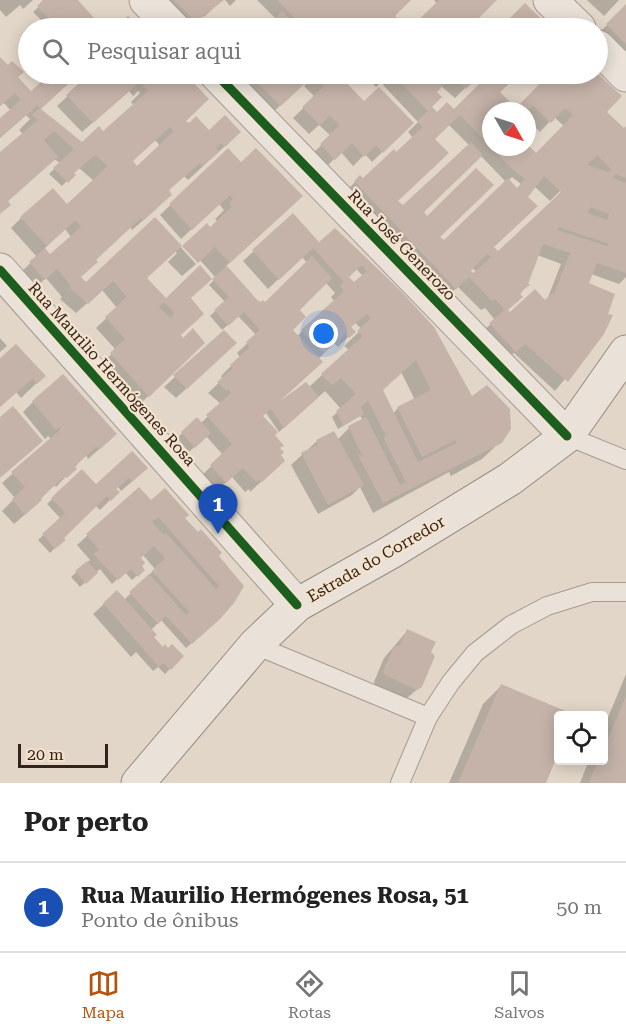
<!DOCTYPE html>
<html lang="pt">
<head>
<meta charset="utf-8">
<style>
	:root { --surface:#fff; --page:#f2f2f2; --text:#222; --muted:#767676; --line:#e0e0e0; --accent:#b45309 }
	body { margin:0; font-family:"Roboto Serif",serif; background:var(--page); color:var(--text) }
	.controls { position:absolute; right:18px; bottom:18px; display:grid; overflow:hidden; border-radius:6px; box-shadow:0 3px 15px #0003 }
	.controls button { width:54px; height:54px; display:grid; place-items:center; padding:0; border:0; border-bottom:2px solid var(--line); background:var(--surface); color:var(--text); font:30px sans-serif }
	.compass { position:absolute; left:482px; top:102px; width:54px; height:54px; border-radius:50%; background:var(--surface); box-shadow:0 3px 15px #0003; rotate:129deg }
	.scale { position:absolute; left:18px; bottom:15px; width:90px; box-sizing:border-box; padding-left:6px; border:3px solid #33231b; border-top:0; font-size:16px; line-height:21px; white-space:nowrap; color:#33231b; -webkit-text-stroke:4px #f4e2cc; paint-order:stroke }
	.you { position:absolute; left:324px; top:334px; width:21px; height:21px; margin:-15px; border:4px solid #fff; border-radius:50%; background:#1a73e8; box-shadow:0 0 0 9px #1a73e833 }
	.badge { display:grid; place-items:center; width:39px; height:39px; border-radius:50%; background:var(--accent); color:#fff; font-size:20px; font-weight:700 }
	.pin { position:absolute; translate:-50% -50px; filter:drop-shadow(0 2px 3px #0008) }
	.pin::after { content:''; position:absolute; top:32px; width:21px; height:18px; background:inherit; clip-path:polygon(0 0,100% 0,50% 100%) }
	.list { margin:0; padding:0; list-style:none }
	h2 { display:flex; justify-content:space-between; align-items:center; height:78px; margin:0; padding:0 24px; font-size:26px }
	h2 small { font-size:20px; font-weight:400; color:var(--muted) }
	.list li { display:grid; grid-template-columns:39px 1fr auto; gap:18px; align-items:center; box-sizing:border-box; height:90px; padding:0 24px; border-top:2px solid var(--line) }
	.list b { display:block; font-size:22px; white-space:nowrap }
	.list p { margin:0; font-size:20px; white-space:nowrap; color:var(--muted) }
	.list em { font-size:20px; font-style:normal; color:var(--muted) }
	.icon { flex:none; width:33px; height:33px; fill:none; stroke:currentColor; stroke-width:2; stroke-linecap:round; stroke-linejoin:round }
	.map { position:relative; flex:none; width:626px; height:783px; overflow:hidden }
	.search { position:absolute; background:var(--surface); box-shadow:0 3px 15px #0003; left:18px; right:18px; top:18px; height:66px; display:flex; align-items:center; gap:15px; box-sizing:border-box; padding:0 21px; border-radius:33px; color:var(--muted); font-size:22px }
	.sheet { height:168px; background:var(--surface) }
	nav { display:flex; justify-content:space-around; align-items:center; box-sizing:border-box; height:84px; border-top:2px solid var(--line); background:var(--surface); font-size:16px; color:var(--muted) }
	nav a { display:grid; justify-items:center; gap:3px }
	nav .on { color:var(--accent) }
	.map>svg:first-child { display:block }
	.shadow { fill:#0003; fill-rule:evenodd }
	.building { fill:#c5b3a9; fill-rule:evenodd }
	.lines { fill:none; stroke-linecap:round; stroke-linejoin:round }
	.lane-casing { stroke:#a69b92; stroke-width:20 }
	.street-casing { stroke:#a69b92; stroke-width:35 }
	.secondary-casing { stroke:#968b82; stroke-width:35 }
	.lane { stroke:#eae2d9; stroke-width:18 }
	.street { stroke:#eae2d9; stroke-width:33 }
	.secondary { stroke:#eae2d9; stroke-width:33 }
	.cycleway-casing { stroke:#f4e2cc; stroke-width:13 }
	.cycleway { stroke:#1b5e20; stroke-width:9 }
	.labels { text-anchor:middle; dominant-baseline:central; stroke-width:4.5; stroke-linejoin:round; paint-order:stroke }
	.street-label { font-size:16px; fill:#33231b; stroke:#f4e2cc }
</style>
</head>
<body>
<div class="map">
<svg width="626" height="783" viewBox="0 0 626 783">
	<rect width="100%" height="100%" fill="#e2d6c8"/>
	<!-- shadow -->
	<g class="shadow">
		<polygon points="0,0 33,0 23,9 20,5 6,17 0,10"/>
		<polygon points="42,0 76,0 98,26 96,28 36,28 43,22 33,12 44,2"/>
		<polygon points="165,0 222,0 204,17 203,15 188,28"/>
		<polygon points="225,0 236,0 230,6"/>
		<polygon points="257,0 409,0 392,16 403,26 400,28 290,28 302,17 299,15 286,28 267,28 276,19"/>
		<polygon points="434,0 495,0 467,28 412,28 437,4"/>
		<polygon points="587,0 619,0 604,16"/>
		<polygon points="525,5 548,28 502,28"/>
		<polygon points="626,6 626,64 598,34"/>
		<polygon points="482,23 487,28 476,28"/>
		<polygon points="28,35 28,61 23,55 28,49 21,42"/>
		<path d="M0,59L31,94L52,74H77L39,110L82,144L103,133L134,106L131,102L140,93L138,91L133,96L129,91L82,132L57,106L91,74H183L207,99L184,121L189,125L196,118L225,146L188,180L184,176L168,191L156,209L132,230L130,227L94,260L80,277L85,284L155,219L196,264L182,276L168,262L177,253L175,251L146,278L161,304L200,267L179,336L183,340L203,343L138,406L101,364L116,350L96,328L117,308L102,290L76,313L60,299L62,297L46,278L34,289L20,273L37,257L11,228L21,218L67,206L94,181L79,168L62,186L49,174L60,163L54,159L7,202L0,214V154L23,134L19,130L30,119L26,115L0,138V120L11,111L4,103L0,106ZM155,140L160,146L137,168L131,162ZM65,229L71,237L50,256L44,249Z"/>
		<polygon points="228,74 313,74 266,119"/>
		<polygon points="317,74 338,74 336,75 364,103 412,123 372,162 365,154 353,166 341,152 324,169 311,155 331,136 319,125 309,134 293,118 315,97 304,86"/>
		<polygon points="363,74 390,74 376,87"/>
		<path d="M394,74H479L455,98L441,86L435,92L430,107L437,114L454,111L491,74H518L498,92L516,109L551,74H595L620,96L605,112L624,130L626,127V277L619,284L591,274L587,284L603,333L555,391L514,353L505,361L480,334L495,320L485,308L481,310L458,287L441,302L345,192L360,177L363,180L413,138L408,132L418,122L383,85ZM491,111H527V119L540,132L554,117L564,126L536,155L527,146L491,147ZM448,124L469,145L403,207L396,201L433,139ZM481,156L506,182L444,242L438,238L422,212ZM512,177L522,185L517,189L508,181ZM572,179L548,207L498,253L492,247L535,187L550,201ZM537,255L561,264L547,300L510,314L507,311L527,285ZM472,268L477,272L473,276L469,270Z"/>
		<path d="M228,150L287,210L225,267L261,304H265L307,263L302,257L268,289L243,261L293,215L319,244L335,230L398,291L498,444L482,459L451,476L449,472L373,513L360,487L352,495L318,514L291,465L316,442L333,433L337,440L349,428L363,420L360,416L338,429L332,417L341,409L325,391L279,432L266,413L262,416L279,448L273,471L250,492L249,489L245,492L232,477L215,492L201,476L223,455L206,436L189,452L177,438L197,419L201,423L221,404L208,393L223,379L221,376L240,357L237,353L256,335L238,316L222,330L235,343L225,353L176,398L164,387L224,332L210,316L225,302L209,285L216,278L200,260L210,229L218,222L215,219L224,210L219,204L181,239L160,215ZM356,269L363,276L354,284L347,278ZM326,283L335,293L331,297L335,302L297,336L291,330L298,310ZM355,323L362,329L344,346L349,350L309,387L275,404L334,343L338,347L353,332L350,328ZM401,372L415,400L398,408L393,414L381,390Z"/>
		<polygon points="0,338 7,346 0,352"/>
		<polygon points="0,360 44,376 21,398 16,392 0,407"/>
		<polygon points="33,402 105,444 88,459 86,455 56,487 54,485 30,510 14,524 2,511 15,498 2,483 51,439 48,436 45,439 23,412"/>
		<polygon points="132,453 135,479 121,491 118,487 115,490 118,492 100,510 95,505 62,538 59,544 50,553 38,540 61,519 47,504 82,471 96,487"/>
		<polygon points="139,489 151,502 183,518 242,587 203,634 186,648 161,620 151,630 152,637 163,648 182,656 165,674 158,667 153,671 136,652 131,657 93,614 117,592 124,600 155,569 143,555 139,558 140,566 143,570 132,580 125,572 112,584 100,569 80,587 71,577 90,560 77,545"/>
		<polygon points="407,631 429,652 420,687 406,699 375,685 374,682 384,658"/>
		<polygon points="626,674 626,783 580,783 589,760 604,760 604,727"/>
		<polygon points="501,686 571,716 558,716 558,751 545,783 449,783 483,704"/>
	</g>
	<!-- building -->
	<g class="building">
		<polygon points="43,0 78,0 101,26 98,28 34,28 45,19 52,26 54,24 37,6"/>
		<polygon points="174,0 224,0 196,22"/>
		<polygon points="277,0 411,0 395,16 405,25 402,28 265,28 282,11 294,23 297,20"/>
		<polygon points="439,0 497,0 469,28 410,28"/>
		<polygon points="525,3 532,10 551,28 500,28"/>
		<polygon points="626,4 626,44 606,24"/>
		<polygon points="128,16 141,28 114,28"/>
		<path d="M0,57L8,65L12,61L24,72L18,77L31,91L50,74H79L41,109L82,142L99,126L103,131L148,91L140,82L93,123L66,95L89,74H185L209,99L186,121L189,123L196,116L209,130L225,115L241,132L225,147L221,143L216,148L219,152L203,166L200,163L169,190L172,195L166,200L143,221L141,218L96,260L98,262L81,277L86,282L155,217L182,246L207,223L210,227L232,207L229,203L233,199L230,195L192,230L169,204L228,148L241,162L256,148L303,196L230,263L215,247L198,263L182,246L147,278L166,298L200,265L212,279L191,298L204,314L181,335L183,338L193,328L205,343L149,397L110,353L125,339L105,317L127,297L113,281L88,304L69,287L71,286L57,269L45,280L29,262L45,248L50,254L81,227L76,220L47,246L20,217L53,188L67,204L108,166L95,155L74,173L76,175L68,183L53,168L74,149L54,131L44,140L58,157L8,201L11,205L0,214V152L38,120L32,115L40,108L37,106L0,138V118L21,100L15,93L0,106ZM170,127L174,131L137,166L133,161ZM164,302L175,313L170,318L159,307Z"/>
		<polygon points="248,74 340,74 339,75 364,101 379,87 414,123 383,153 376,145 364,157 352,143 335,160 320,144 340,125 330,116 320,125 302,107 324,86 314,75 281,106"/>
		<path d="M371,74H481L466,89L452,76L437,92L442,97L432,107L437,112L447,102L454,109L489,74H519L500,92L516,108L549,74H598L622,96L607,112L624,128L626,126V178L615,174L613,178L626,183V273L597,263L589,283L615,294L608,314L613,315L604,334L568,382L525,344L516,352L489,323L505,310L495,299L492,301L469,277L456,289L354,181L360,175L363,178L394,149L396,152L423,127L417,121L428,111L392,74L382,84ZM533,106L551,123L565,108L573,115L536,153L527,144V147H491V111H528ZM460,115L511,168L525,179L517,188L508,178L444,240L440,237L494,185L476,168L427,216L424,212L483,155L471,142L403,205L398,201L449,153L435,139ZM597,155L612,170L608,172L587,165ZM544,176L561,192L498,251L494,247L538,206L528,197ZM590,207L609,214L607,220L588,213ZM559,227L585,236L609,244L607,246L557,230ZM543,244L570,253L554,294L552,293L545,300L535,289L510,312L508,310L523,297L519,293L531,284H528ZM487,254L491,257L473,273L471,271Z"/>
		<path d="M293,213L319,242L335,228L401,291L434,327L472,396L487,385L510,409L511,429L502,443L383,503L358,455H362L348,426L366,417L400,485L406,482L383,437L386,436L368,401L361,407L364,414L343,425L336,411L356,394L341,378L332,385L321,374L363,336L357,331L371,318L367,314L351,327L356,332L349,338L345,334L324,353L301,330L344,291L340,286L344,282L313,248L279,280L252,250ZM362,265L367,271L354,282L349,277ZM416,360L431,390L397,407L422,457L455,440L457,443L418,462L383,390Z"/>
		<polygon points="312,256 332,278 300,310 306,317 293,330 323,362 280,401 306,382 319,397 284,428 271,409 263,416 278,432 275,435 284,446 280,448 284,452 281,455 285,461 262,482 259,480 256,482 243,468 226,483 210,465 232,444 206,415 231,393 228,389 226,391 217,382 233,368 230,365 250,347 246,342 260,330 244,312 228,326 214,310 229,297 212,279 227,266 257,300 261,302 263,300 265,302"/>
		<polygon points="224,330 237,343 187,389 173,375"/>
		<polygon points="16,344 46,376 37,384 32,379 0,407 0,358"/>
		<polygon points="63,374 117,434 99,450 97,446 75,466 77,469 67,478 65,476 41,498 42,500 25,515 12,499 25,487 11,472 61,429 59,427 56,430 32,401"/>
		<polygon points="13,406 43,441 0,478 0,417"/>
		<polygon points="197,417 211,433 195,448 181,432"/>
		<polygon points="334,431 364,485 328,505 301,453 318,444 316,440"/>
		<polygon points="132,451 148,468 132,482 129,478 116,489 120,492 111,501 107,496 64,538 66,540 55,549 42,534 65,513 51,498 82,469 96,484"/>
		<path d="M139,487L151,500L165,488L189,515L185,518L198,532L201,529L222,553L219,556L244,586L234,603L220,619L192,644L166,616L158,624L129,592L149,574L186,615L189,612L152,571L165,558L154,546L141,558L145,563L142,566L145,570L138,577L131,569L118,580L93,554L99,550L86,534ZM158,517L219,586L216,589L166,533L164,535L152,522Z"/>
		<polygon points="87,561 98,573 86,584 75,571"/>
		<polygon points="117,590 157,635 154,637 163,647 165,644 168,648 172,644 184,656 171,670 163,663 159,667 103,603"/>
		<polygon points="407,629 436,642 431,652 435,656 422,687 417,690 385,675 383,671 394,646 400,645"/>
		<polygon points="501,684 575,715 558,716 558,754 546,783 458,783"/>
		<polygon points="626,696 626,783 589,783 598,760 604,760 604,748"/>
	</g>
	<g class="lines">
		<defs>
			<g id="lane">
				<polyline points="567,436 626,460"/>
				<polyline points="255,645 428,717"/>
				<polyline points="400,783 428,717 451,682 475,653 511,625 547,606 592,592 626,592"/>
			</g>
			<g id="street">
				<polyline points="146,0 173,28"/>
				<polyline points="550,0 579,28"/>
				<polyline points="598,47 626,75"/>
				<polyline points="216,74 567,436"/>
				<polyline points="0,270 297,605"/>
			</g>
			<polyline id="secondary" points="138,783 255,645 297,605 391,552 510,479 567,436 626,352"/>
		</defs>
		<!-- lane casing -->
		<use href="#lane" class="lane-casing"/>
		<!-- street casing -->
		<use href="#street" class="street-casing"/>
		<!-- secondary casing -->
		<use href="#secondary" class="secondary-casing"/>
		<!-- lane -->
		<use href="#lane" class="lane"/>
		<!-- street -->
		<use href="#street" class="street"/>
		<!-- secondary -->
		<use href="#secondary" class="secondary"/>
		<defs>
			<g id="cycleway">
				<polyline points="216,74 567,436"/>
				<polyline points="0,270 297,605"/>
			</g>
		</defs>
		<!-- cycleway casing -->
		<use href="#cycleway" class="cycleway-casing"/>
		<!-- cycleway -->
		<use href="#cycleway" class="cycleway"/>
	</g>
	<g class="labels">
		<!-- street labels -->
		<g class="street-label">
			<text transform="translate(402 245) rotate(46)">Rua José Generozo</text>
			<text transform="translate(112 374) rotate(48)">Rua Maurilio Hermógenes Rosa</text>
			<text transform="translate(376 559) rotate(-30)">Estrada do Corredor</text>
		</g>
	</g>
</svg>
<div class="controls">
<button><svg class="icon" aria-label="locate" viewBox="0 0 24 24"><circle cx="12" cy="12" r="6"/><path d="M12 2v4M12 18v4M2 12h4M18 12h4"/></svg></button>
</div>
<svg class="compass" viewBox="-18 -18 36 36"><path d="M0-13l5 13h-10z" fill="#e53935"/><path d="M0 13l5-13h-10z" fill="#767676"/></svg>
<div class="scale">20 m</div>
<div class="you"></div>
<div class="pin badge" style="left:218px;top:534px;background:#1a4fb4">1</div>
<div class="search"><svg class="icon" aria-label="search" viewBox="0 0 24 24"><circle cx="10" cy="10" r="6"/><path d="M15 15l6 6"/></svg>Pesquisar aqui</div>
</div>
<section class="sheet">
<h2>Por perto<small></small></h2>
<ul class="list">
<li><span class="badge" style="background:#1a4fb4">1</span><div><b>Rua Maurilio Hermógenes Rosa, 51</b><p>Ponto de ônibus</p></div><em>50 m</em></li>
</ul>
</section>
<nav>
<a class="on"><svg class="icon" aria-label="map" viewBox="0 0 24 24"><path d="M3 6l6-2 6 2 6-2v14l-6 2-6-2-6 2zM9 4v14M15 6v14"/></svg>Mapa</a>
<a><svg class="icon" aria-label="directions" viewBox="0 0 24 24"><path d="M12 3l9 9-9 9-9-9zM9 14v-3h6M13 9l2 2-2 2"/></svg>Rotas</a>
<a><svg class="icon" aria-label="saved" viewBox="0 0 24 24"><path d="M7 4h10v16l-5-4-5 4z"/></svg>Salvos</a>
</nav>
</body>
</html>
